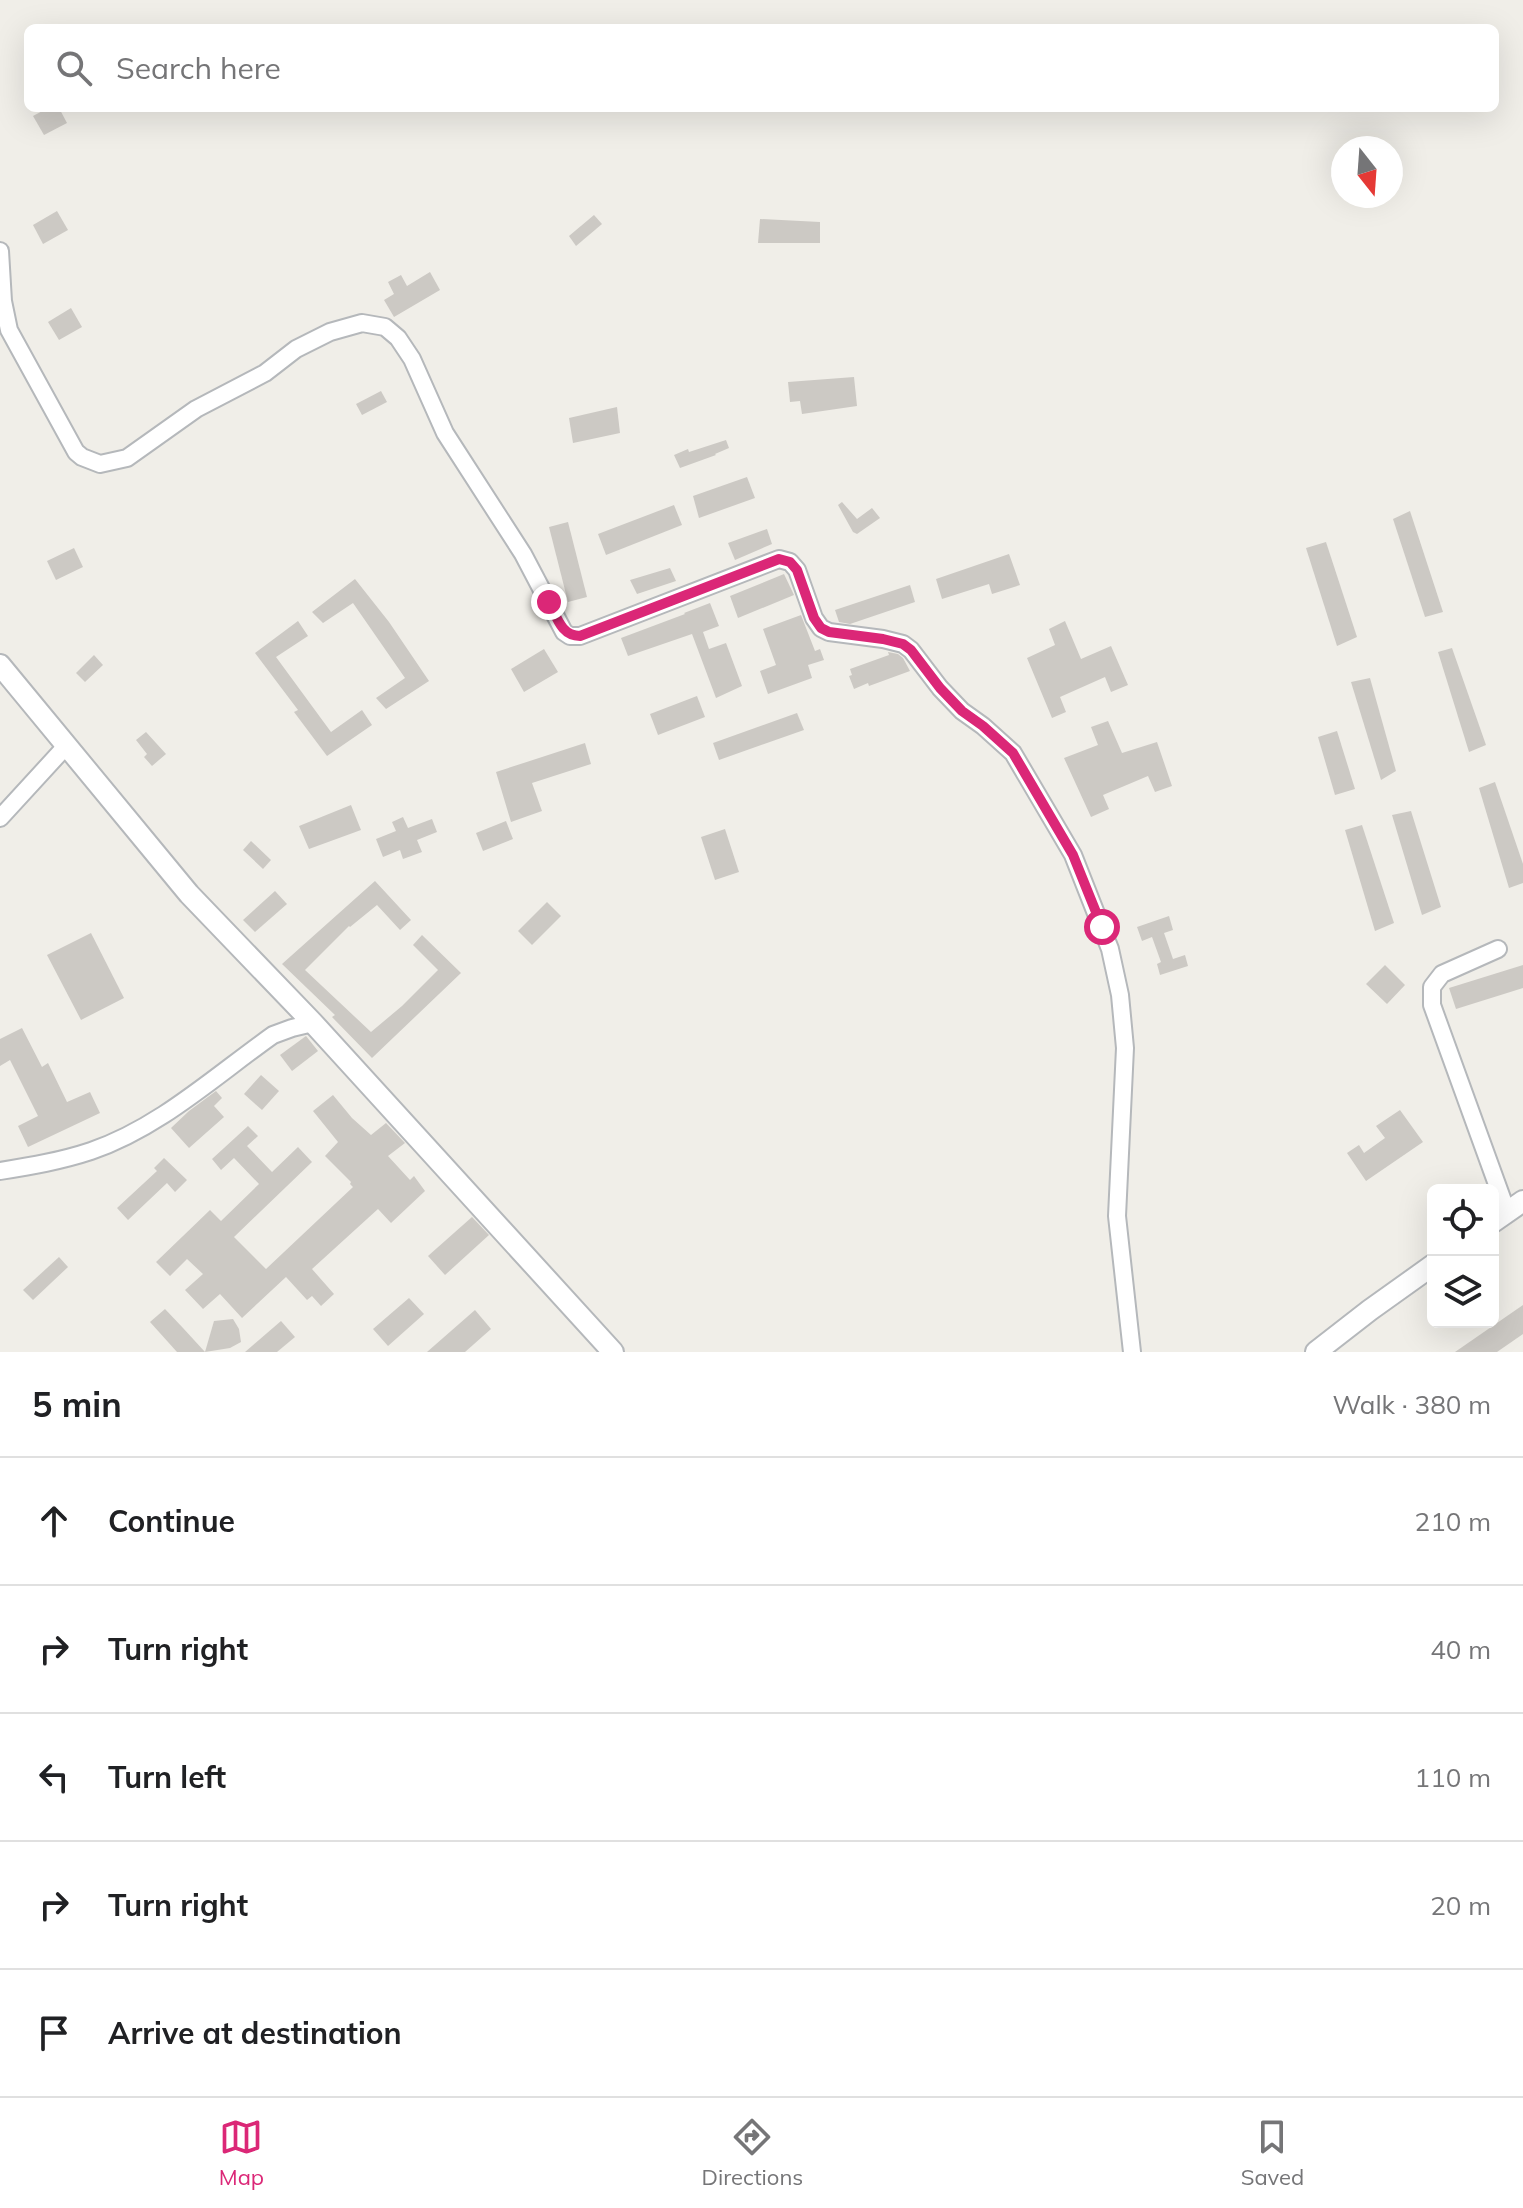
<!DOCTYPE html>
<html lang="en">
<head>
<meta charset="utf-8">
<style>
	:root { --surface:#fff; --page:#f2f2f2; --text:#202124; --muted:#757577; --line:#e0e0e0; --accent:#db2777 }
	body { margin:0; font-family:Mulish,sans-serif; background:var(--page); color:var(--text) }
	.controls { position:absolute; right:24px; bottom:24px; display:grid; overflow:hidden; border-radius:12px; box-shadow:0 8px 32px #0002 }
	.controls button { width:72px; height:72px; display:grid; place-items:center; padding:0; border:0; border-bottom:2px solid var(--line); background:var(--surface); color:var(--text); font:40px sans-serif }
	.compass { position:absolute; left:1331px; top:136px; width:72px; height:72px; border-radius:50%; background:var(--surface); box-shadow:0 8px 32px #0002; rotate:163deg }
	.stop { position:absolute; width:24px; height:24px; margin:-18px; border:6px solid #db2777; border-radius:50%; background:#fff }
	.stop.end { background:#db2777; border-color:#fff; box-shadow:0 2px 8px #0008 }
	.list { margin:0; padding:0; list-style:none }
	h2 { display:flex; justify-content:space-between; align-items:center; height:104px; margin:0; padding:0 32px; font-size:34px }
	h2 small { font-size:26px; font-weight:400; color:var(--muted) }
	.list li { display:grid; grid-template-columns:52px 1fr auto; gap:24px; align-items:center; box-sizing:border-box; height:128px; padding:0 32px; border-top:2px solid var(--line) }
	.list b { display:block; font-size:30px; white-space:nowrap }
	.list em { font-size:26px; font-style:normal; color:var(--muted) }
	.icon { flex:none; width:44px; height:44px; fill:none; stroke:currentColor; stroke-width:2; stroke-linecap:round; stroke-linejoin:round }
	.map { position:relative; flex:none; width:1523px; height:1352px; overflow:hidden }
	.search { position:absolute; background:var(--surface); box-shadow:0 8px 32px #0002; left:24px; right:24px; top:24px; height:88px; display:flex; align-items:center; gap:20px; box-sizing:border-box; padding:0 28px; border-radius:12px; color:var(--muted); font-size:30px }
	.sheet { height:744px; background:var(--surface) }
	nav { display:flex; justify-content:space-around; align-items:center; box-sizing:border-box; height:112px; border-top:2px solid var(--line); background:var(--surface); font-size:22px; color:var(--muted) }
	nav a { display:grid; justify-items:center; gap:4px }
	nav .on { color:var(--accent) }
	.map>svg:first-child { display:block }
	.building { fill:#ccc9c4 }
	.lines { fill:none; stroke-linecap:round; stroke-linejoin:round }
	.minor-casing { stroke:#b5b8bb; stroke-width:20 }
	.tertiary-casing { stroke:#b5b8bb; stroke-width:24 }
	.minor { stroke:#fff; stroke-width:16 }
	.tertiary { stroke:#fff; stroke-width:20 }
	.route { stroke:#db2777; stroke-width:10 }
</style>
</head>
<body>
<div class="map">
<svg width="1523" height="1352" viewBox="0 0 1523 1352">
	<rect width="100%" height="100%" fill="#f0eee8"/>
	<!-- building -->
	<g class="building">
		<polygon points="48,108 59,108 67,123 44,135 33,116"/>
		<polygon points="57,211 68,230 43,244 33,225"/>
		<polygon points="594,215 602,224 576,246 569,236"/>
		<polygon points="760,219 820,222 820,243 758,243"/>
		<polygon points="430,272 440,290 394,317 384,300 394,294 388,282 401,275 407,286"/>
		<polygon points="71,308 82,327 59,340 48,322"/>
		<polygon points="854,377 857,406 802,414 800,401 790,402 788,382"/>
		<polygon points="381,391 387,402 362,415 356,404"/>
		<polygon points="617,407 620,433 573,443 569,418"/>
		<polygon points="726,440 729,448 715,454 716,455 680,468 674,455 688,449 689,452"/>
		<polygon points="747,477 755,498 699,518 693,496"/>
		<polygon points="842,502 857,519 872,508 880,518 857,534 853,532 838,505"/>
		<polygon points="674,505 682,525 606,555 598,534"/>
		<polygon points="1410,511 1443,612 1425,617 1393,519"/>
		<polygon points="568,522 587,597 568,602 549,527"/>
		<polygon points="767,529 772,544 735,560 728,543"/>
		<polygon points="1326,542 1357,637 1337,646 1306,548"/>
		<polygon points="74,548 83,567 56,580 47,561"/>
		<polygon points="1009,554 1020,585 992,594 989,584 942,599 936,579"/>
		<polygon points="670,568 676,581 637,594 630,580"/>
		<polygon points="784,574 794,595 738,618 730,596"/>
		<polygon points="355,579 389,622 429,681 386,709 376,698 405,678 353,603 323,623 312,612"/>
		<polygon points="910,585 915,602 850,624 839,622 835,610"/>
		<polygon points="710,603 719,626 703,632 709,649 726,643 742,686 716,698 692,634 628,656 621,638 685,614 684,613"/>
		<polygon points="801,615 815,651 820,649 824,660 808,665 812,678 768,694 760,671 776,665 763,629"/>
		<polygon points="298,621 308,636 276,657 331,732 362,710 372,725 327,756 294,712 298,710 255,653"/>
		<polygon points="1065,621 1081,659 1111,646 1128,685 1111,692 1105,677 1060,697 1066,712 1052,718 1027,658 1055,645 1049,629"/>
		<polygon points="1452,648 1486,745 1469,752 1438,652"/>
		<polygon points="544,649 558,672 524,692 511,669"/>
		<polygon points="888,652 898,654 903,658 910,671 869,686 868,683 854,689 849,676 852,675 850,669 889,655"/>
		<polygon points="94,655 103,665 85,682 76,673"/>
		<polygon points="1370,678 1396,771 1381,780 1351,682"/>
		<polygon points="697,696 705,717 658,735 650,714"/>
		<polygon points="797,713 804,730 719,760 713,743"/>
		<polygon points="1108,721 1122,753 1157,742 1172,786 1155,792 1148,776 1103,795 1109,809 1091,817 1064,758 1098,745 1091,727"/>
		<polygon points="1337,731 1355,789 1335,795 1318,737"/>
		<polygon points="146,732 166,754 152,766 144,757 147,754 136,740"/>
		<polygon points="585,743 591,764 532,783 542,811 511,822 496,772"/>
		<polygon points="1495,782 1523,864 1523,883 1509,888 1479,788"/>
		<polygon points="351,805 361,830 309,849 299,826"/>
		<polygon points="1411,811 1441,907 1422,915 1392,815"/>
		<polygon points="403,817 408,828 432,819 437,832 417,840 422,852 403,859 400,850 383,857 376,839 396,831 392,822"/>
		<polygon points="506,821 513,839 483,851 476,833"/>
		<polygon points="1362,825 1394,923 1375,931 1345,830"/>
		<polygon points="725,829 739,872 715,880 701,837"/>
		<polygon points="251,841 271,860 263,869 243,850"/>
		<polygon points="375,881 411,920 400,930 377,905 350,927 349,926 305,970 371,1032 402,1006 438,970 413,945 422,935 461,973 372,1058 332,1017 335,1015 282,964"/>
		<polygon points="275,891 287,904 255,932 243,920"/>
		<polygon points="547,902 561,916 532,945 518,931"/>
		<polygon points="1169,916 1173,930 1164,933 1173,959 1185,955 1188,966 1160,975 1157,964 1161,962 1152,937 1142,941 1137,927"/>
		<polygon points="91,933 124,998 81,1020 47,955"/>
		<polygon points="1385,965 1405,985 1387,1004 1366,984"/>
		<polygon points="1523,965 1523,988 1456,1009 1449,988"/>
		<polygon points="22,1028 42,1067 48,1063 67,1102 90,1092 100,1113 28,1147 18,1126 38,1116 10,1060 0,1066 0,1039"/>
		<polygon points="306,1036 318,1051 292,1071 280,1055"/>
		<polygon points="261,1075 279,1091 262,1110 244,1094"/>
		<polygon points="216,1091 222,1098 214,1106 224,1117 189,1148 171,1128 189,1111"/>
		<polygon points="333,1095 352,1118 371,1135 386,1123 405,1143 388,1156 410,1180 414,1176 425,1191 391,1223 378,1209 312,1269 334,1294 321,1306 312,1296 307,1300 286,1277 242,1318 220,1294 203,1309 185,1290 203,1274 187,1259 170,1276 156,1262 210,1210 221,1221 259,1184 234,1158 221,1170 212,1159 248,1126 258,1136 247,1146 272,1172 298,1147 312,1162 234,1237 266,1269 353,1187 350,1184 351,1182 325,1156 338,1142 313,1111"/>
		<polygon points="1400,1110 1423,1142 1366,1181 1347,1153 1359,1145 1364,1153 1385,1138 1376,1126"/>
		<polygon points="164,1158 187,1180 175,1192 167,1183 128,1220 117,1208 157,1171 154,1168"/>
		<polygon points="472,1217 489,1235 445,1275 428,1256"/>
		<polygon points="59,1257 68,1267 33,1300 23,1290"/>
		<polygon points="409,1298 424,1314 388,1346 373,1329"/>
		<polygon points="1523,1305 1523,1334 1497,1352 1455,1352"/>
		<polygon points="165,1309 183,1328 205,1352 177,1352 150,1322"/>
		<polygon points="475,1310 491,1329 465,1352 427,1352"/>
		<polygon points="233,1319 239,1329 241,1342 230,1348 205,1352 214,1321"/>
		<polygon points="281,1321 295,1337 277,1352 245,1352"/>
	</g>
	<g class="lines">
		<defs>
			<g id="minor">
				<polyline points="0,251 3,301 9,330 76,452 82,457 100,464 127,458 196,409 265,373 296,349 330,332 362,323 385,327 398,338 412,359 445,433 523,554 564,632 570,636 580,636 779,559 790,562 797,570 814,618 821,628 829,632 883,639 903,644 911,650 940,688 962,711 983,726 1013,753 1073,855 1110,949 1120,995 1125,1048 1117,1216 1132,1352"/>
				<polyline points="0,818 67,745"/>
				<polyline points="1498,949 1442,974 1432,987 1432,1005 1507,1212"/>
				<path d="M0,1171C31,1166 61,1161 91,1151C159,1128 215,1076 273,1035L292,1028L313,1023"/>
			</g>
			<g id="tertiary">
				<polyline points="0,665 189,894 313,1023 613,1352"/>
				<polyline points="1493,1222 1523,1201"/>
				<polyline points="1316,1352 1370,1310 1433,1265"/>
			</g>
		</defs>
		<!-- minor casing -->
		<use href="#minor" class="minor-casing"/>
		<!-- tertiary casing -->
		<use href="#tertiary" class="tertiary-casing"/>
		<!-- minor -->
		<use href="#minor" class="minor"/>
		<!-- tertiary -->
		<use href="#tertiary" class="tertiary"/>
	</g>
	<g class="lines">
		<!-- route -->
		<path class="route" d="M549,602C557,617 561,636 580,636L779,559L790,562L797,570L814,618L821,628L829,632L883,639L903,644L911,650L940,688L962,711L983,726L1013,753L1073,855L1102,927"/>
	</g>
</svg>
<div class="controls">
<button><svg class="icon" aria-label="locate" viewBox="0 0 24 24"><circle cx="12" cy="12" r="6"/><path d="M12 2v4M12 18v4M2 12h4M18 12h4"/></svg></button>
<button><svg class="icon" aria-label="layers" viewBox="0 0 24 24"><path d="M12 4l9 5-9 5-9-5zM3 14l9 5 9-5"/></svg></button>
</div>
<svg class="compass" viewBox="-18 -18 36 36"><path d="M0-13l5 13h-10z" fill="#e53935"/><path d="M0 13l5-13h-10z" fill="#757577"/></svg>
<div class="stop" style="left:1102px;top:927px"></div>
<div class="stop end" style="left:549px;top:602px"></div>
<div class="search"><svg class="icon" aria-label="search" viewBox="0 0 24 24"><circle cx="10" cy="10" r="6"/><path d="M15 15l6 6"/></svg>Search here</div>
</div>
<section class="sheet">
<h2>5 min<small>Walk · 380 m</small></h2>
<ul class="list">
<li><svg class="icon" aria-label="ahead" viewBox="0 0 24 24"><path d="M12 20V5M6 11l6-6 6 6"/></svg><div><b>Continue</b></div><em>210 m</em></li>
<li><svg class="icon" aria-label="right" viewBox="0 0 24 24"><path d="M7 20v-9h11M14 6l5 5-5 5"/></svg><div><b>Turn right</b></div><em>40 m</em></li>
<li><svg class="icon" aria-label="left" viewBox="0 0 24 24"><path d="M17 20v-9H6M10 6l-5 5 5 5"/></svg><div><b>Turn left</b></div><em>110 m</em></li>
<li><svg class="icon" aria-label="right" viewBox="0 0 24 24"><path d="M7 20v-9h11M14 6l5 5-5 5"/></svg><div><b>Turn right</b></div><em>20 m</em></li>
<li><svg class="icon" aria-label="arrive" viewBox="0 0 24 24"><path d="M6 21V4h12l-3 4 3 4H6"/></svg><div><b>Arrive at destination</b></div></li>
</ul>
</section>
<nav>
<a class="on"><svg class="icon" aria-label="map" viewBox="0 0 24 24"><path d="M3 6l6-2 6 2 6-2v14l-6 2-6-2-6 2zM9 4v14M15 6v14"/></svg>Map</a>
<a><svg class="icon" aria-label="directions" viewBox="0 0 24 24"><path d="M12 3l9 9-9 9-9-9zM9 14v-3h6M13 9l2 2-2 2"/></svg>Directions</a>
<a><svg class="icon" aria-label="saved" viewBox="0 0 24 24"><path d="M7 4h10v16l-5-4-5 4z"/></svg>Saved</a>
</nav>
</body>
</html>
